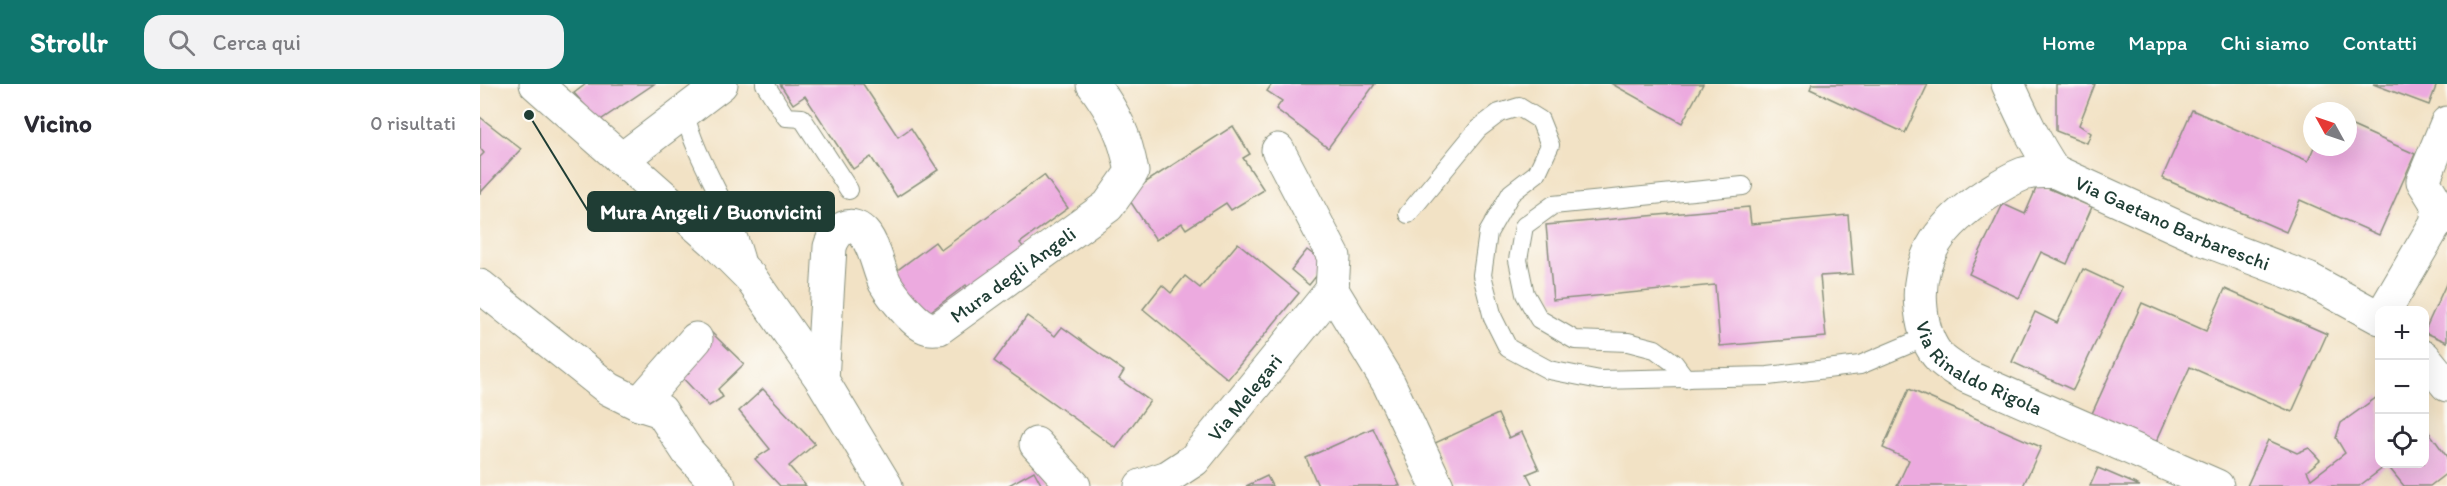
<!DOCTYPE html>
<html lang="it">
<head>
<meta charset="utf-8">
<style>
	:root { --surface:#fff; --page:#f2f2f3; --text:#2b2b33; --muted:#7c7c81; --line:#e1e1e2; --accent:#0f766e }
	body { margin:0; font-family:Itim,sans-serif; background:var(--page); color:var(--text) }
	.controls { position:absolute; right:18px; bottom:18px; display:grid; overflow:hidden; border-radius:12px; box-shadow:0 6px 24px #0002 }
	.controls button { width:54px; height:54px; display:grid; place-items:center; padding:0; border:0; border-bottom:2px solid var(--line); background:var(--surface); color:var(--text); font:30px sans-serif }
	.compass { position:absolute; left:1823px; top:18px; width:54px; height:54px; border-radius:50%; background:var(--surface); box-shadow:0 6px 24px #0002; rotate:310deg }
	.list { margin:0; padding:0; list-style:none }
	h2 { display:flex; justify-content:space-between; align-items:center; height:78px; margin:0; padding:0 24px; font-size:26px }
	h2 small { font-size:20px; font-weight:400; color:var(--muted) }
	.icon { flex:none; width:33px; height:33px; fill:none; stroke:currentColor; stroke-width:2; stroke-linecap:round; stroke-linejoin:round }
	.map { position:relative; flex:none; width:1967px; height:402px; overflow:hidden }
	header { display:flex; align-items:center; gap:36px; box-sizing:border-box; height:84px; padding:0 30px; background:var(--accent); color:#fff }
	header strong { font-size:28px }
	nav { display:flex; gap:33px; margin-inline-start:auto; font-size:21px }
	.search { width:420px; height:54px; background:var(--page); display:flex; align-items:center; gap:15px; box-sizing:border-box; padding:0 21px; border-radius:18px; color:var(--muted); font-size:22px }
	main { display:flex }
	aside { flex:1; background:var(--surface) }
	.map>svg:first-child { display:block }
	.building { fill:#ecaadf }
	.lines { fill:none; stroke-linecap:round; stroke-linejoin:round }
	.lane-casing { stroke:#88907c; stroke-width:20 }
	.street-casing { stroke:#88907c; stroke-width:35 }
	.lane { stroke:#fff; stroke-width:18 }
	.street { stroke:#fff; stroke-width:33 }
	.labels { text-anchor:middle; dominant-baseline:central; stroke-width:5; stroke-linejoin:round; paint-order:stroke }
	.street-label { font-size:20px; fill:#1f3d34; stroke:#fdfcf7 }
	.leader { fill:none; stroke:#1f3d34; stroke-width:2 }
	.callout-dot { fill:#1f3d34; stroke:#fdfcf7; stroke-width:2 }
	.callout { fill:#1f3d34; stroke:#1f3d34; stroke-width:2 }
	.callout-label { font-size:21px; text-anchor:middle; font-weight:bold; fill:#fff }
</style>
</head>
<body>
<header>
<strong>Strollr</strong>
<div class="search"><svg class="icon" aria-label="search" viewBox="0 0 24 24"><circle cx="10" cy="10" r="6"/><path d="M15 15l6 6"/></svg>Cerca qui</div>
<nav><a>Home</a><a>Mappa</a><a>Chi siamo</a><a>Contatti</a></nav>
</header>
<main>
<aside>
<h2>Vicino<small>0 risultati</small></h2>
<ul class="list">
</ul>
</aside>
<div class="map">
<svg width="1967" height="402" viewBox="0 0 1967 402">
	<rect width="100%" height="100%" fill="#fdfcf7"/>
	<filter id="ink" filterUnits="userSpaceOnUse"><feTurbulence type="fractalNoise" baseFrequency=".0167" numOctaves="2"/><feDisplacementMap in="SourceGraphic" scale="12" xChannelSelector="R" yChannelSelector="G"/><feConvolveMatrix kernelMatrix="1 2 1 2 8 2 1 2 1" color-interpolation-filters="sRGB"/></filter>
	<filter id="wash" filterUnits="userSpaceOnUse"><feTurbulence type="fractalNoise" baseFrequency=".008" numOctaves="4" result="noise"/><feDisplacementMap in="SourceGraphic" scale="24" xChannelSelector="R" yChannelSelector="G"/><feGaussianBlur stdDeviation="1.35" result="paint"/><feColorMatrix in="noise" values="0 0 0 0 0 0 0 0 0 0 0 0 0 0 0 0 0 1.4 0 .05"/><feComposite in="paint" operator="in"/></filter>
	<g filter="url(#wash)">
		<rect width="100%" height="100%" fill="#f2e2c5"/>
		<g id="blocks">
			<!-- building -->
			<g class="building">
				<polygon points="106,0 174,0 119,37 94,9"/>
				<polygon points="300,0 383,0 418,53 431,44 458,86 417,113 391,73 373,85 325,12 313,20"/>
				<polygon points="792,0 895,0 848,64 796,25 802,17 787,7"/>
				<polygon points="1132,0 1223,0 1202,39"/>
				<polygon points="1332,0 1448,0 1425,49 1330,5"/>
				<polygon points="1576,0 1615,0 1599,41 1611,49 1607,59 1576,47"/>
				<polygon points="1893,0 1957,0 1949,21"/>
				<polygon points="1712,26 1828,77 1834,63 1868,63 1868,40 1935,70 1899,151 1820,116 1806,148 1682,94"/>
				<polygon points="0,33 41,65 0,109 0,73 4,69 0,64"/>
				<polygon points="753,42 770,70 763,74 784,106 751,126 746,119 706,145 702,139 676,156 646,111"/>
				<polygon points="564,91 588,124 540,159 549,171 493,211 486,201 447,230 415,188 455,158 461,166"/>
				<polygon points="1558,100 1612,123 1587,180 1561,168 1539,214 1489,190 1523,120 1545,130"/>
				<polygon points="1269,123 1271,140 1368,131 1373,190 1340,192 1346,253 1240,262 1235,201 1073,216 1066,141"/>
				<polygon points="758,159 819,209 748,295 663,225 682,201 691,209 705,192 720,204"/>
				<polygon points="827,166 846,180 829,201 811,186"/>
				<polygon points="1603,185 1642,203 1593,306 1532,278 1555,228 1577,239"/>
				<polygon points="1967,198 1967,258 1944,248"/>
				<polygon points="1745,205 1847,250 1812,328 1710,283 1674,363 1610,334 1662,219 1726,247"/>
				<polygon points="547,232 575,252 582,243 644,287 639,295 670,317 636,364 514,277"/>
				<polygon points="232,249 264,280 238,305 243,313 229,322 199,290"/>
				<polygon points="283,305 335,360 309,382 326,402 300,402 275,375 290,365 259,327"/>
				<polygon points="1429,305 1561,363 1543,402 1417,402 1429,376 1403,364"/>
				<polygon points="1900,311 1900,380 1944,380 1944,341 1967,373 1967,389 1950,402 1924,402 1907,381 1879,402 1767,402 1788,356 1817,369 1829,364 1840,376 1827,387 1831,395 1865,369 1856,354 1861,339"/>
				<polygon points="1018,330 1029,354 1042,348 1059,385 1047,390 1053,402 975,402 955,359"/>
				<polygon points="893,344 920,402 838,402 826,374"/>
				<polygon points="1618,384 1660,402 1610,402"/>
				<polygon points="554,387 562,402 527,402"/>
				<polygon points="787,392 792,402 766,402"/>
			</g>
		</g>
	</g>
	<g filter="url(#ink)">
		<use href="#blocks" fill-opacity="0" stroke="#88907c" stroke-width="1.5"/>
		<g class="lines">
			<defs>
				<g id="lane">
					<polyline points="285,0 306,33 322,34 369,106"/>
					<path d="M204,27C218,84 256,129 268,186"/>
					<polyline points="928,130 998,45 1019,29 1039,23 1060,36 1070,61 1057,89 1031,109 1008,149 1002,191 1013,234 1028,264 1069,286 1120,296 1288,292 1380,281 1446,253"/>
					<polyline points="1206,295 1194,279 1175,265 1148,258 1095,256 1059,235 1045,210 1038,176 1044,142 1073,121 1263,102"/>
				</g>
				<g id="street">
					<polyline points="56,0 235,158 270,193 342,296 406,402"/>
					<path id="s1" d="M1528,0C1542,31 1555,59 1574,87L1723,155L1828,195L1900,234"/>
					<polyline points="798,66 854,173 852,206"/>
					<polyline points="141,76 241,0"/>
					<path id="s2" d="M1574,87C1565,88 1552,87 1543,90C1530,95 1518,103 1507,110C1464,138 1435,171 1441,225C1443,244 1448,262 1461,275C1469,282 1479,288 1488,293L1737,402"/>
					<polyline points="0,202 129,305 159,320 181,327 208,368 239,402"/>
					<polyline points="1905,226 1956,139 1959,123 1943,97 1967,39"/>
					<polyline points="1944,273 1967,301"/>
					<path id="s3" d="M342,296L350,163C355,145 372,133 386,152C396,166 398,184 405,199C412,211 433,238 446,243C450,245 455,244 459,244L628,122L652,88C645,51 635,30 613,0"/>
					<polyline points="159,320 216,255"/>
					<polyline points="556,360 594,402"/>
					<path id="s4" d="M661,402L688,393L714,376L852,206L909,300L957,402"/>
				</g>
			</defs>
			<!-- lane casing -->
			<use href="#lane" class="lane-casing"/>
			<!-- street casing -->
			<use href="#street" class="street-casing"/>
			<!-- lane -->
			<use href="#lane" class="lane"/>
			<!-- street -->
			<use href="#street" class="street"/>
		</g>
	</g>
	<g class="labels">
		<!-- street labels -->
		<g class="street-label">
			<text stroke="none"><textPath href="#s1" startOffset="228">Via Gaetano Barbareschi</textPath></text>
			<text stroke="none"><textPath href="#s3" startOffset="399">Mura degli Angeli</textPath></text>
			<text stroke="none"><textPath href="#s2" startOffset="303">Via Rinaldo Rigola</textPath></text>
			<text stroke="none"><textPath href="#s4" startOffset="140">Via Melegari</textPath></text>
		</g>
	</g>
	<!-- callouts -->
	<path class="leader" d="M49 31L108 127"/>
	<circle class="callout-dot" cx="49" cy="31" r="6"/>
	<rect class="callout" x="108" y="108" width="246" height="39" rx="6"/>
	<g class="callout-label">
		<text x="231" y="135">Mura Angeli / Buonvicini</text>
	</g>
</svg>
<div class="controls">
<button>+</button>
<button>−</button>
<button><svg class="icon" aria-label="locate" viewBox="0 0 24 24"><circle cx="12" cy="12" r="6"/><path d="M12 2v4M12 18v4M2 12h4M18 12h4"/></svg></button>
</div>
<svg class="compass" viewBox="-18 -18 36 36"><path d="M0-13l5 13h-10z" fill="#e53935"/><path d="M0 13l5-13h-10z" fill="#7c7c81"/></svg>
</div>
</main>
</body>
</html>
